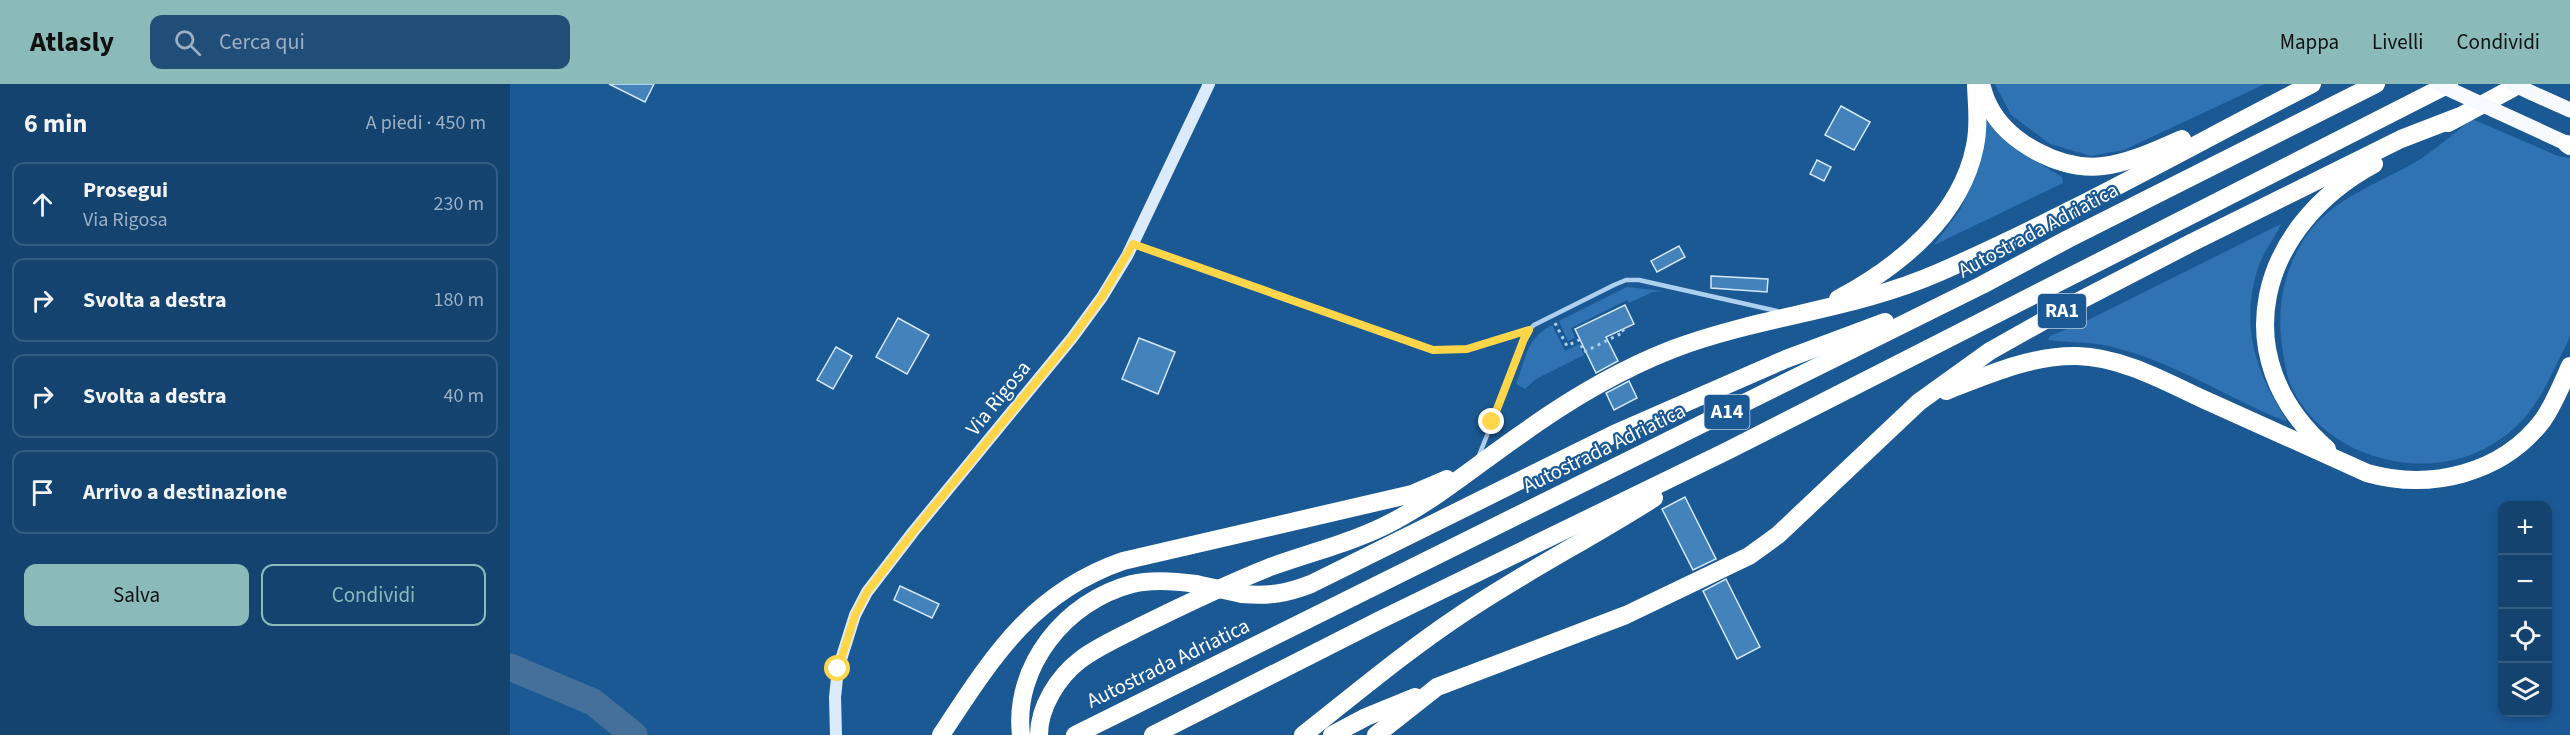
<!DOCTYPE html>
<html lang="it">
<head>
<meta charset="utf-8">
<style>
	:root { --surface:#144370; --page:#214e78; --text:#f1f3f6; --muted:#9db0c3; --line:#335c83; --accent:#8bbbb9 }
	body { margin:0; font-family:"Source Sans 3",sans-serif; background:var(--page); color:var(--text) }
	.controls { position:absolute; right:18px; bottom:18px; display:grid; overflow:hidden; border-radius:12px; box-shadow:0 3px 9px #0003 }
	.controls button { width:54px; height:54px; display:grid; place-items:center; padding:0; border:0; border-bottom:2px solid var(--line); background:var(--surface); color:var(--text); font:30px sans-serif }
	.stop { position:absolute; width:18px; height:18px; margin:-14px; border:4px solid #ffd54a; border-radius:50%; background:#fff }
	.stop.end { background:#ffd54a; border-color:#fff; box-shadow:0 2px 6px #0008 }
	.list { margin:0; padding:0; list-style:none }
	h2 { display:flex; justify-content:space-between; align-items:center; height:78px; margin:0; padding:0 24px; font-size:26px }
	h2 small { font-size:20px; font-weight:400; color:var(--muted) }
	.list li { display:grid; grid-template-columns:39px 1fr auto; gap:18px; align-items:center; box-sizing:border-box; height:84px; margin:0 12px 12px; padding:0 12px; border:2px solid var(--line); border-radius:12px }
	.list b { display:block; font-size:22px; white-space:nowrap }
	.list p { margin:0; font-size:20px; white-space:nowrap; color:var(--muted) }
	.list em { font-size:20px; font-style:normal; color:var(--muted) }
	.actions { display:flex; gap:12px; padding:18px 24px }
	.actions a { flex:1; padding:14px 0; border:2px solid var(--accent); border-radius:12px; text-align:center; font-size:21px; color:var(--accent) }
	.actions .main { background:var(--accent); color:#111 }
	.icon { flex:none; width:33px; height:33px; fill:none; stroke:currentColor; stroke-width:2; stroke-linecap:round; stroke-linejoin:round }
	.map { position:relative; flex:none; width:2060px; height:651px; overflow:hidden }
	header { display:flex; align-items:center; gap:36px; box-sizing:border-box; height:84px; padding:0 30px; background:var(--accent); color:#111 }
	header strong { font-size:28px }
	nav { display:flex; gap:33px; margin-inline-start:auto; font-size:21px }
	.search { width:420px; height:54px; background:var(--page); display:flex; align-items:center; gap:15px; box-sizing:border-box; padding:0 21px; border-radius:12px; color:var(--muted); font-size:22px }
	main { display:flex }
	aside { flex:1; background:var(--surface) }
	.map>svg:first-child { display:block }
	.green { fill:#2f73b3 }
	.lines { fill:none; stroke-linecap:round; stroke-linejoin:round }
	.river { stroke:#44709a; stroke-width:27 }
	.building { fill:#4482bb; stroke:#d4e8fb; stroke-width:1.5 }
	.path { stroke:#aed0ef; stroke-width:3; stroke-dasharray:3 4.5; stroke-linecap:butt }
	.service { stroke:#aed0ef; stroke-width:4.5 }
	.secondary { stroke:#dbebfb; stroke-width:12 }
	.primary { stroke:#f6faff; stroke-width:15 }
	.motorway { stroke:#fff; stroke-width:18 }
	.primary-bridge { stroke:#f6faff; stroke-width:15 }
	.motorway-bridge { stroke:#fff; stroke-width:18 }
	.route { stroke:#ffd54a; stroke-width:8 }
	.labels { text-anchor:middle; dominant-baseline:central; stroke-width:4.5; stroke-linejoin:round; paint-order:stroke }
	.shield { fill:#1b5995; stroke:#bbcddf; stroke-width:1.5 }
	.shield-label { font-size:20px; font-weight:bold; fill:#fff }
	.street-label { font-size:21px; fill:#fff; stroke:#1b5995 }
</style>
</head>
<body>
<header>
<strong>Atlasly</strong>
<div class="search"><svg class="icon" aria-label="search" viewBox="0 0 24 24"><circle cx="10" cy="10" r="6"/><path d="M15 15l6 6"/></svg>Cerca qui</div>
<nav><a>Mappa</a><a>Livelli</a><a>Condividi</a></nav>
</header>
<main>
<aside>
<h2>6 min<small>A piedi · 450 m</small></h2>
<ul class="list">
<li><svg class="icon" aria-label="ahead" viewBox="0 0 24 24"><path d="M12 20V5M6 11l6-6 6 6"/></svg><div><b>Prosegui</b><p>Via Rigosa</p></div><em>230 m</em></li>
<li><svg class="icon" aria-label="right" viewBox="0 0 24 24"><path d="M7 20v-9h11M14 6l5 5-5 5"/></svg><div><b>Svolta a destra</b></div><em>180 m</em></li>
<li><svg class="icon" aria-label="right" viewBox="0 0 24 24"><path d="M7 20v-9h11M14 6l5 5-5 5"/></svg><div><b>Svolta a destra</b></div><em>40 m</em></li>
<li><svg class="icon" aria-label="arrive" viewBox="0 0 24 24"><path d="M6 21V4h12l-3 4 3 4H6"/></svg><div><b>Arrivo a destinazione</b></div></li>
</ul>
<div class="actions"><a class="main">Salva</a><a>Condividi</a></div>
</aside>
<div class="map">
<svg width="2060" height="651" viewBox="0 0 2060 651">
	<rect width="100%" height="100%" fill="#1b5995"/>
	<!-- green -->
	<g class="green">
		<polygon points="1485,0 1755,0 1614,66 1581,72 1540,60 1501,31"/>
		<polygon points="1474,31 1503,63 1552,93 1553,99 1424,161 1450,126 1467,87"/>
		<path d="M1962,35L2048,72L2060,74C2060,117 2060,159 2060,202C2060,217 2060,238 2060,252C2057,261 2052,269 2048,277C2032,312 2016,341 1981,361C1915,401 1814,374 1781,302C1776,290 1774,275 1772,262C1767,224 1773,189 1793,157C1820,113 1871,100 1912,74C1929,62 1946,48 1962,35Z"/>
		<path d="M1771,140C1765,154 1753,168 1748,184C1730,241 1745,289 1777,336L1775,337C1717,314 1663,277 1602,263C1580,257 1559,259 1538,256L1540,252L1570,240Z"/>
		<polygon points="1117,203 1154,207 1143,208 1119,219 1117,216 1061,244 1065,254 1058,257 1049,237"/>
		<path d="M1042,241L1055,267L1069,260L1074,271L1026,295L1015,305L1006,300C1017,273 1015,256 1042,241Z"/>
	</g>
	<g class="lines">
		<!-- river -->
		<polyline class="river" points="0,583 83,618 124,651"/>
	</g>
	<!-- building -->
	<g class="building">
		<polygon points="99,0 144,0 135,18"/>
		<polygon points="1331,22 1360,38 1344,66 1315,51"/>
		<polygon points="1307,76 1321,83 1314,97 1300,90"/>
		<polygon points="1169,162 1175,173 1147,188 1141,177"/>
		<polygon points="1201,192 1258,195 1257,208 1201,204"/>
		<polygon points="1115,221 1124,240 1096,253 1108,277 1086,289 1065,245"/>
		<polygon points="388,234 419,251 397,290 366,273"/>
		<polygon points="629,254 665,268 648,310 612,295"/>
		<polygon points="326,263 342,272 323,305 307,296"/>
		<polygon points="1119,297 1127,314 1104,326 1096,309"/>
		<polygon points="1175,413 1206,475 1183,486 1152,425"/>
		<polygon points="1216,495 1250,563 1227,575 1193,507"/>
		<polygon points="390,502 429,520 422,534 384,516"/>
	</g>
	<g class="lines">
		<!-- path -->
		<polyline class="path" points="1045,239 1057,262 1069,256 1074,268 1114,248 1112,245"/>
		<!-- service -->
		<g class="service">
			<polyline points="623,160 923,266 957,265 1019,246"/>
			<polyline points="968,374 1019,246 1024,241 1104,201 1116,196 1129,196 1267,227"/>
		</g>
		<!-- secondary -->
		<polyline class="secondary" points="326,651 325,613 328,585 345,531 357,508 403,448 562,254 592,213 617,172 699,0"/>
		<!-- primary -->
		<g class="primary">
			<polyline points="2022,9 2060,26"/>
			<polyline points="1984,26 2060,61"/>
		</g>
		<!-- motorway -->
		<g class="motorway">
			<path d="M1471,0C1473,7 1475,15 1479,22C1498,59 1551,87 1593,82C1620,79 1646,66 1672,55"/>
			<polyline points="1938,39 2010,0"/>
			<polyline points="2057,60 2060,62"/>
			<path d="M1328,215C1388,183 1451,133 1465,62C1469,42 1467,22 1466,2"/>
			<path d="M1436,307C1477,291 1522,271 1567,272C1612,273 1656,298 1695,316C1749,340 1803,365 1857,389C1920,407 1992,390 2033,336C2044,320 2052,300 2060,282"/>
			<path d="M1817,365C1712,273 1749,142 1864,80"/>
			<path d="M732,510C760,512 775,510 801,500L1104,350L1276,275L1375,238"/>
			<path d="M431,651C482,574 521,509 613,477L902,410L937,395"/>
			<path d="M511,651C503,582 556,517 622,500C643,495 665,497 686,500"/>
			<path d="M529,651C529,623 548,593 570,576C587,563 608,554 627,544C671,522 715,501 760,483C801,468 845,458 884,437C929,413 968,380 1010,351C1057,317 1109,286 1163,265C1250,232 1344,226 1430,188C1556,133 1679,63 1802,0"/>
			<polyline points="565,651 1472,201 1558,155 1866,0"/>
			<polyline points="643,651 870,536 1217,367 1939,0"/>
			<path d="M793,651C844,611 895,568 949,532C1012,489 1080,455 1144,414"/>
			<polyline points="822,651 856,633 905,613"/>
			<polyline points="866,651 927,603 1116,531 1239,472 1268,451 1409,318 1480,267 1569,217 1681,159 1891,55 1948,33"/>
		</g>
		<!-- primary-bridge -->
		<g class="primary-bridge">
			<polyline points="1928,0 1984,26"/>
			<polyline points="2003,0 2022,9"/>
		</g>
		<!-- motorway-bridge -->
		<polyline class="motorway-bridge" points="686,500 732,510"/>
	</g>
	<g class="lines">
		<!-- route -->
		<polyline class="route" points="328,585 345,531 357,508 403,448 562,254 592,213 623,160 923,266 957,265 1019,246 1014,255 982,338"/>
	</g>
	<g class="labels">
		<!-- shield labels -->
		<g class="shield">
			<rect x="1528" y="210" width="48" height="34" rx="4.5"/>
			<rect x="1194.5" y="311" width="45" height="34" rx="4.5"/>
		</g>
		<g class="shield-label">
			<text x="1552" y="227">RA1</text>
			<text x="1217" y="328">A14</text>
		</g>
		<!-- street labels -->
		<g class="street-label">
			<text transform="translate(1528 146) rotate(-28)">Autostrada Adriatica</text>
			<text transform="translate(488 314) rotate(-51)">Via Rigosa</text>
			<text transform="translate(1094 364) rotate(-26)">Autostrada Adriatica</text>
			<text transform="translate(658 579) rotate(-26)">Autostrada Adriatica</text>
		</g>
	</g>
</svg>
<div class="controls">
<button>+</button>
<button>−</button>
<button><svg class="icon" aria-label="locate" viewBox="0 0 24 24"><circle cx="12" cy="12" r="6"/><path d="M12 2v4M12 18v4M2 12h4M18 12h4"/></svg></button>
<button><svg class="icon" aria-label="layers" viewBox="0 0 24 24"><path d="M12 4l9 5-9 5-9-5zM3 14l9 5 9-5"/></svg></button>
</div>
<div class="stop" style="left:328px;top:585px"></div>
<div class="stop end" style="left:982px;top:338px"></div>
</div>
</main>
</body>
</html>
